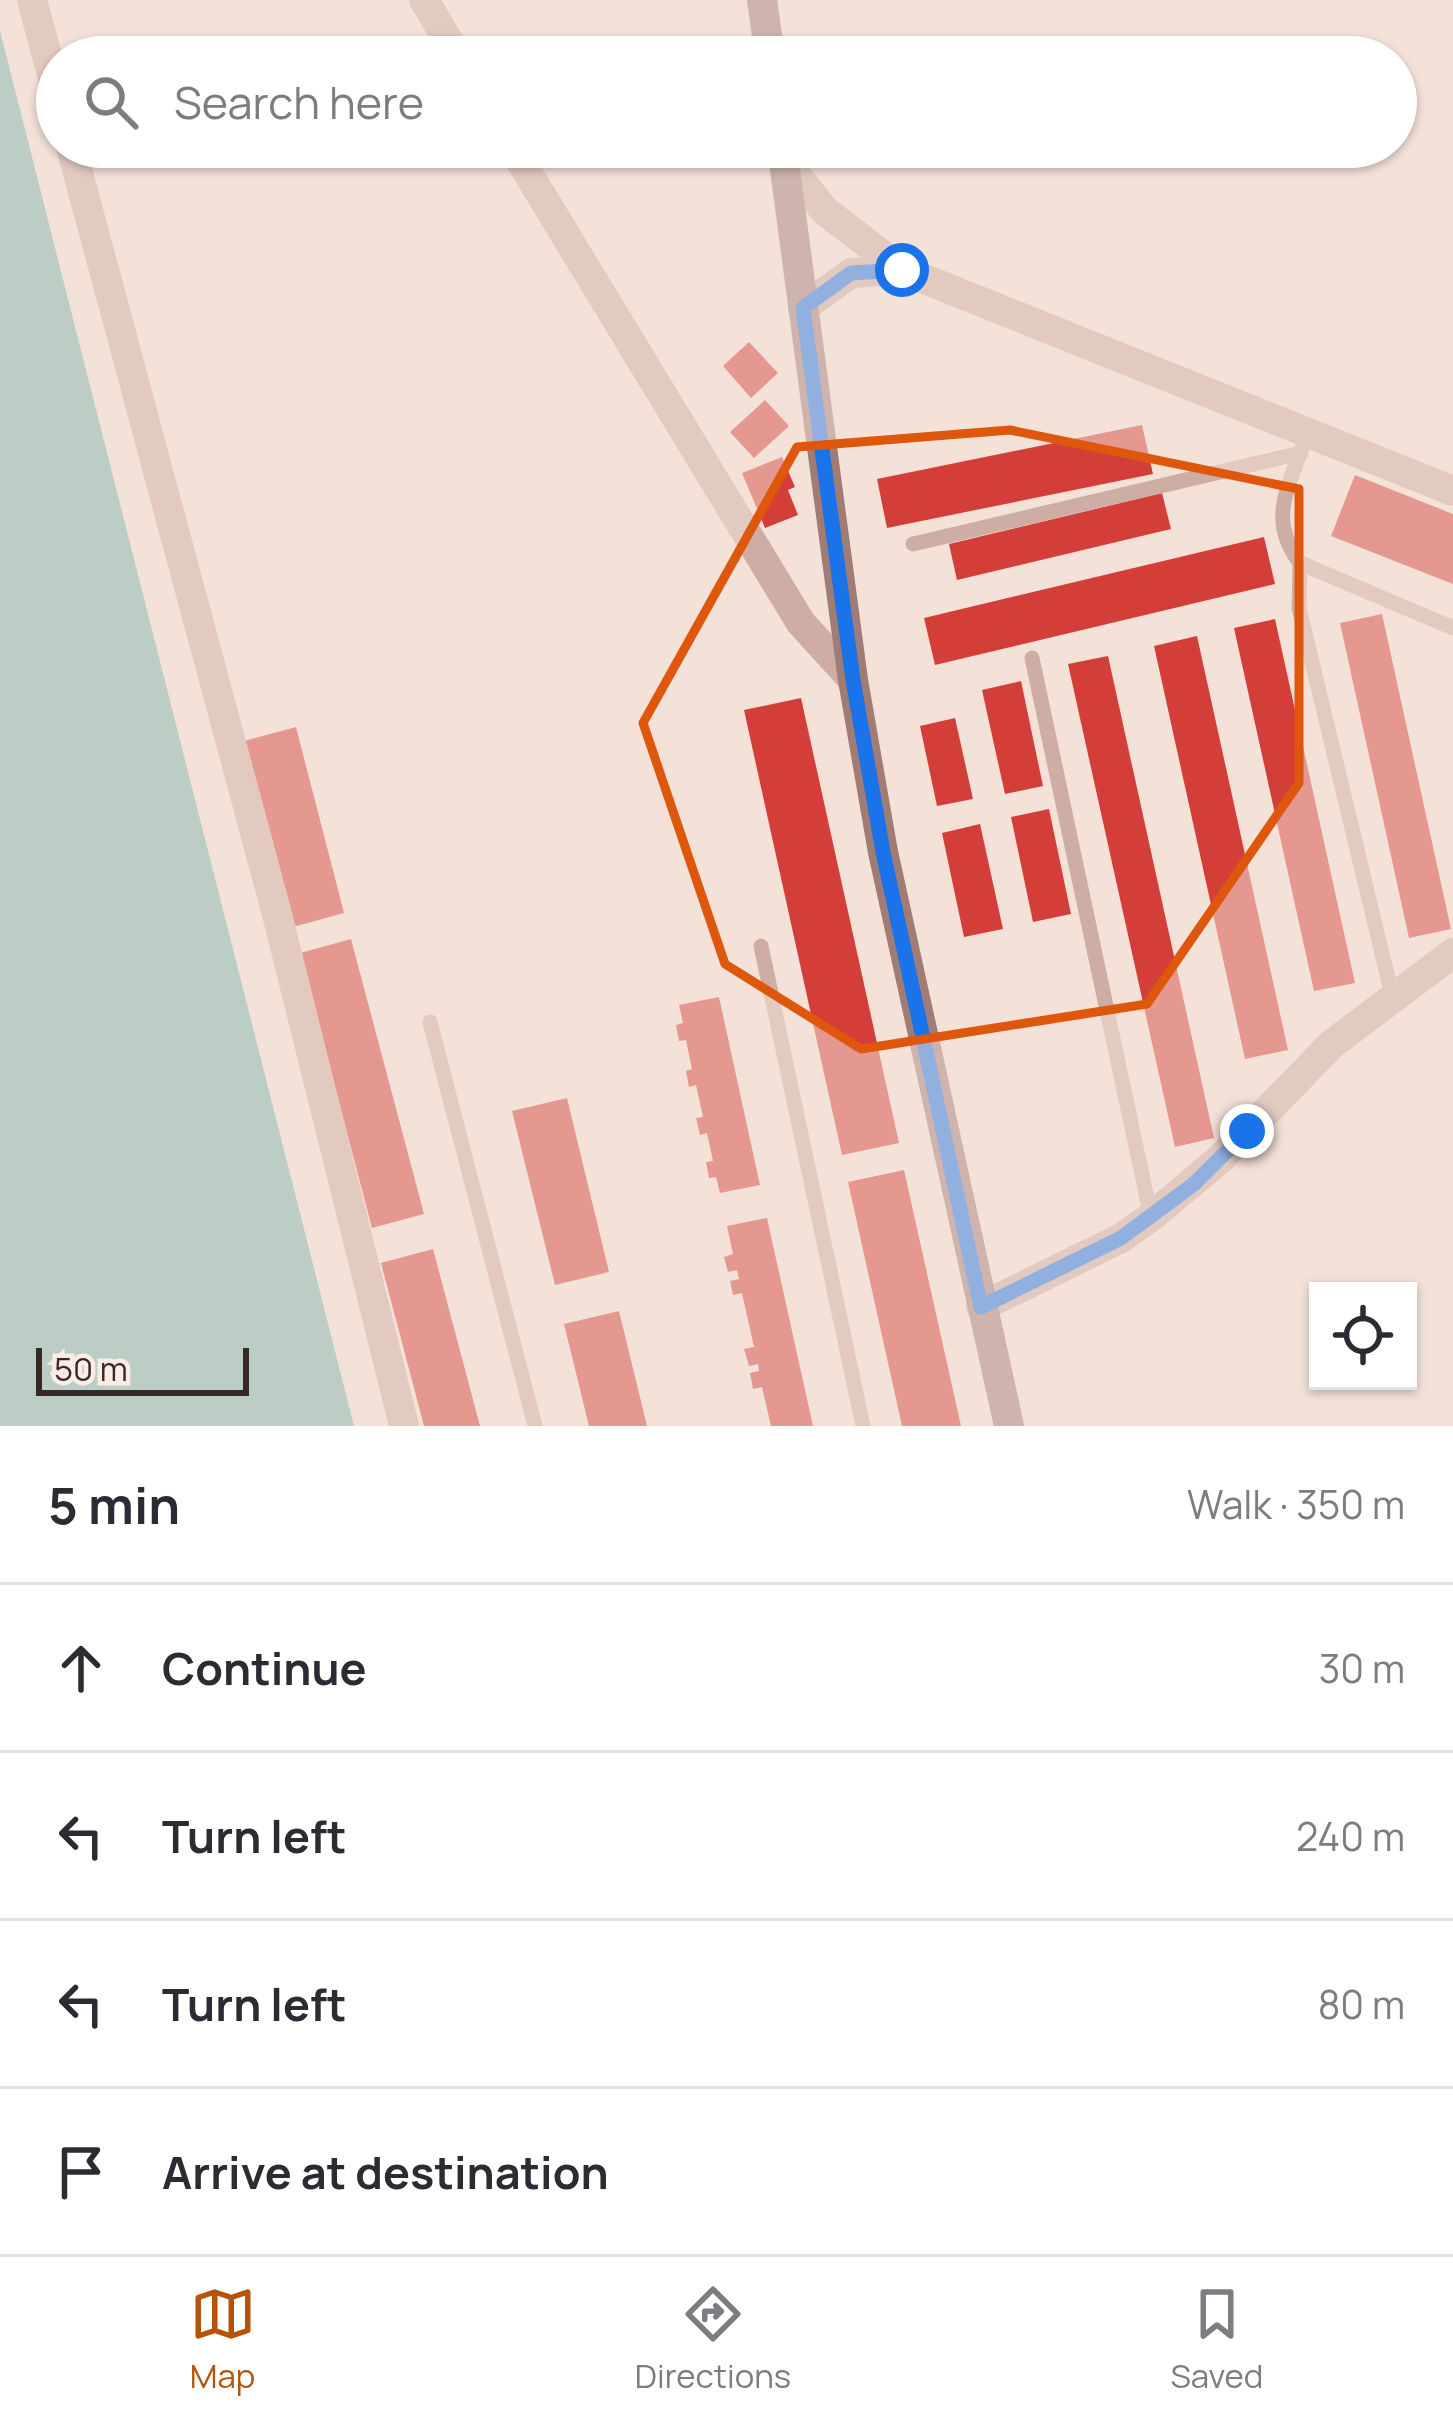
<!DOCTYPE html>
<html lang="en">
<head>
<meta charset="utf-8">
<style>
	:root { --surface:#fff; --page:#f2f2f3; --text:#2b2b33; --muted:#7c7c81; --line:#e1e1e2; --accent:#b45309 }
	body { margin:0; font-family:Manrope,sans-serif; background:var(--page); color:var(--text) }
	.controls { position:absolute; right:36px; bottom:36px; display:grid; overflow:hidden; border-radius:0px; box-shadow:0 3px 9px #0004 }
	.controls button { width:108px; height:108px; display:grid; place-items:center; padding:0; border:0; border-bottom:3px solid var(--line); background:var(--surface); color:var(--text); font:60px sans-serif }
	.scale { position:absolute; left:36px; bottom:30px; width:213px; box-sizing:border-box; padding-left:12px; border:6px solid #382826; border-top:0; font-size:33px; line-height:42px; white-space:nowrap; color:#382826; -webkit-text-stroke:9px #fbede6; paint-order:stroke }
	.stop { position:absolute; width:36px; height:36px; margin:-27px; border:9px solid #1a73e8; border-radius:50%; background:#fff }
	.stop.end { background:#1a73e8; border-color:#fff; box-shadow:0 3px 12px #0008 }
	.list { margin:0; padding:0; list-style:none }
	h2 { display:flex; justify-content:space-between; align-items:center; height:156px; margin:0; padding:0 48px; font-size:51px }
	h2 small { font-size:39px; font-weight:400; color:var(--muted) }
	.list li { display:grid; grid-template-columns:78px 1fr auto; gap:36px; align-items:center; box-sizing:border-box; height:168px; padding:0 48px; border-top:3px solid var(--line) }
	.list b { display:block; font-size:45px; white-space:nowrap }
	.list em { font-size:39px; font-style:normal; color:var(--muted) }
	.icon { flex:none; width:66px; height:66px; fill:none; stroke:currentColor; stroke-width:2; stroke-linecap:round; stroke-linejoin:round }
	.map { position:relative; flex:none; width:1453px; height:1426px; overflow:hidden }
	.search { position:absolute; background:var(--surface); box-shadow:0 3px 9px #0004; left:36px; right:36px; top:36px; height:132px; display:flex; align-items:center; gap:30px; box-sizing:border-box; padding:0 42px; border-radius:66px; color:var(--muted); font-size:45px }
	.sheet { height:828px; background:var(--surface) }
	nav { display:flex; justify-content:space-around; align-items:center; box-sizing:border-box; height:168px; border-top:3px solid var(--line); background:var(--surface); font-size:33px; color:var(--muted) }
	nav a { display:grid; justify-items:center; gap:6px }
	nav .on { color:var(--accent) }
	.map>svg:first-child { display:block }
	.water { fill:#75b4aa }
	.building { fill:#d33e39 }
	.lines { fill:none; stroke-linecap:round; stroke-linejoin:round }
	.service { stroke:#ceaea4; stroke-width:15 }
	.minor { stroke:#ceaea4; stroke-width:30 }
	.tertiary { stroke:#ceaea4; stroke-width:30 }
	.secondary { stroke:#a17c75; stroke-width:30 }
	.route { stroke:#1a73e8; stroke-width:15 }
	.marked { fill:none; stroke:#df570d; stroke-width:9; stroke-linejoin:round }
</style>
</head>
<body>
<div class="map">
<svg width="1453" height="1426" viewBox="0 0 1453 1426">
	<rect width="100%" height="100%" fill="#f4e2d9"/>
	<!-- water -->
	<polygon class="water" points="0,31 354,1426 0,1426"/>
	<!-- building -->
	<g class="building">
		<polygon points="749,342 778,373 751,398 723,366"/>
		<polygon points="765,400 789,426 754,458 730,432"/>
		<polygon points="1142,425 1153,474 887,528 877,479"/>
		<polygon points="782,457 795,487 788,490 798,515 765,528 742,473"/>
		<polygon points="1355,475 1453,514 1453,584 1331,536"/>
		<polygon points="1162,493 1171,529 957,580 949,544"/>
		<polygon points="1264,537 1275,584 935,665 924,618"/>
		<polygon points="1382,614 1451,929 1409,938 1340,623"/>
		<polygon points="1275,619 1355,983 1314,991 1234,628"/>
		<polygon points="1197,636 1288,1050 1245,1059 1154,646"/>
		<polygon points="1108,656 1214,1138 1175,1147 1068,664"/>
		<polygon points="1021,681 1043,786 1005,794 982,690"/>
		<polygon points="801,698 899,1143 842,1155 744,710"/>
		<polygon points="955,718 973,799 937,806 920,726"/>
		<polygon points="296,727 344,913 293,927 244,741"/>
		<polygon points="1049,809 1071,914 1033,922 1011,817"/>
		<polygon points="980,824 1003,929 964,937 942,833"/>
		<polygon points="351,939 424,1214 372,1228 300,953"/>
		<polygon points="719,997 760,1185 720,1193 716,1177 709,1178 706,1162 713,1161 707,1133 700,1135 696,1118 703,1117 696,1085 689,1087 686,1071 692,1069 686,1040 679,1041 676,1025 683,1023 679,1005"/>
		<polygon points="567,1098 609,1272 555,1285 512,1111"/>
		<polygon points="904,1170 961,1426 902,1426 848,1182"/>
		<polygon points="767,1218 813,1426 771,1426 762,1387 753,1389 750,1373 759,1371 758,1364 749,1366 744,1349 754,1347 742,1293 733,1295 730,1281 739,1279 737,1270 728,1272 724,1257 733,1254 727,1226"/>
		<polygon points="433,1249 480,1426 424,1426 381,1263"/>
		<polygon points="619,1311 647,1426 589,1426 564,1324"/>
	</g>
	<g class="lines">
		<!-- service -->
		<g class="service">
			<path d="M1302,448C1286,492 1269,522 1300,563L1453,628"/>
			<polyline points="913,544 1301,453"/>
			<polyline points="1300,563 1299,608 1392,995"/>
			<polyline points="1032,658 1151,1217"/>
			<polyline points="761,946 863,1426"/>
			<polyline points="430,1022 535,1426"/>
		</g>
		<!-- minor -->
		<g class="minor">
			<polyline points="32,0 57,93"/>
			<polyline points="424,0 458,57"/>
			<polyline points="71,147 278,918 404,1426"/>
			<polyline points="512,147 801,623 853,680"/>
			<polyline points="981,1307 1121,1238 1151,1217 1221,1158 1332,1044 1453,953"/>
		</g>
		<!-- tertiary -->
		<g class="tertiary">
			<polyline points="783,159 825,211 902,270 1453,491"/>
			<polyline points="803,308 851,273 902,270"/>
		</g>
		<!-- secondary -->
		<g class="secondary">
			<polyline points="762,0 770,57"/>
			<polyline points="782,147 853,680 883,852 1009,1426"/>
		</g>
	</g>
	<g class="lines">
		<!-- route -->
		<polyline class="route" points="902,270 851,273 803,308 853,680 883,852 981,1307 1121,1238 1194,1184 1247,1131"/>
	</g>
	<!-- marked area -->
	<path d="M0 0H1453V1426H0ZM1010,430L1299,489V783L1147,1004L861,1049L725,964L643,723L797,447Z" fill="#f4e2d9" fill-opacity=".55" fill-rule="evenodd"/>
	<path class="marked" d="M1010,430L1299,489V783L1147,1004L861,1049L725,964L643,723L797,447Z"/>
</svg>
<div class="controls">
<button><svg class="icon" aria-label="locate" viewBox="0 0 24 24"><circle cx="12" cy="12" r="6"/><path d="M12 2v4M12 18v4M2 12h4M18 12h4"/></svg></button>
</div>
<div class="scale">50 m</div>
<div class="stop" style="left:902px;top:270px"></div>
<div class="stop end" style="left:1247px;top:1131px"></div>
<div class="search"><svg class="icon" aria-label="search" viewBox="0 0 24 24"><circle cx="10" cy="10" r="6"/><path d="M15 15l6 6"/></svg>Search here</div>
</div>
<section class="sheet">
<h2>5 min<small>Walk · 350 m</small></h2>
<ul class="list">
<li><svg class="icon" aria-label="ahead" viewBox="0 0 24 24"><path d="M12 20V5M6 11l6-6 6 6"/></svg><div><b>Continue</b></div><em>30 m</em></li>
<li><svg class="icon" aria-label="left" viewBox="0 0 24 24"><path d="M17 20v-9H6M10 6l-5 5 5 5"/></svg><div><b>Turn left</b></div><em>240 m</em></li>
<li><svg class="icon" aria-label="left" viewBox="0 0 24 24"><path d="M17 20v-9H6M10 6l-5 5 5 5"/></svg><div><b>Turn left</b></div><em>80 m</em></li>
<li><svg class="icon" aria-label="arrive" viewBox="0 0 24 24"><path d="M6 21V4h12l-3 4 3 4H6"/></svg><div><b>Arrive at destination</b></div></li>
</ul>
</section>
<nav>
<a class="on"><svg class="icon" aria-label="map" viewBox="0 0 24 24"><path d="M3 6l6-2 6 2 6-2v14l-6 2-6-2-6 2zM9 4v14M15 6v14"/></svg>Map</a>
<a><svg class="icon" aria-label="directions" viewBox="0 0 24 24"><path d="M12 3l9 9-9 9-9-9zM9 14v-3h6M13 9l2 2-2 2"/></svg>Directions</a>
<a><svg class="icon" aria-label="saved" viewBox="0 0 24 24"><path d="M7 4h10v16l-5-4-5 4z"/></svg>Saved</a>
</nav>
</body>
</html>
